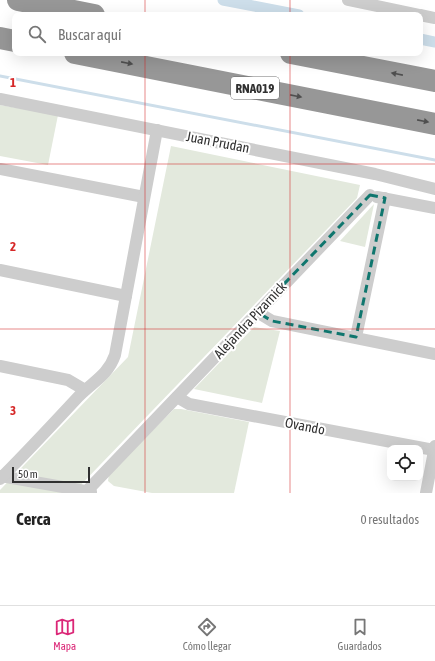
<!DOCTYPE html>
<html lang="es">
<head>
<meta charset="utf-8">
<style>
	:root { --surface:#fff; --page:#f2f2f2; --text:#222; --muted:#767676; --line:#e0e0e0; --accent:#db2777 }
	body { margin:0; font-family:"Asap Condensed",sans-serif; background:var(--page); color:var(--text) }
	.controls { position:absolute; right:12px; bottom:12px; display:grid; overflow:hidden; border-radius:8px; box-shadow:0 4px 16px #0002 }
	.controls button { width:36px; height:36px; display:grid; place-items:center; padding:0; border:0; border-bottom:1px solid var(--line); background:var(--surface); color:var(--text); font:20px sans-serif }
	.scale { position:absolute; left:12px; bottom:10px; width:78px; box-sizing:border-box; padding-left:4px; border:2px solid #303030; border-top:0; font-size:11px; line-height:14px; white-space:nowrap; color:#303030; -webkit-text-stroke:3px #fff; paint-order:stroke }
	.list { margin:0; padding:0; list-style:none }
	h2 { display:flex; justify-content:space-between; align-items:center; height:52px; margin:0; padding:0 16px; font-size:17px }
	h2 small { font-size:13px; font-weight:400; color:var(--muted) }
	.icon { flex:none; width:22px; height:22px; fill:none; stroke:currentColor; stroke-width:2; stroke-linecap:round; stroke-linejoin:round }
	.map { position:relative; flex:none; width:435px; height:493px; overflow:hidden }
	.search { position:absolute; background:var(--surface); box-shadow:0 4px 16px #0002; left:12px; right:12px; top:12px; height:44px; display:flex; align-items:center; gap:10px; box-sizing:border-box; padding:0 14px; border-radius:8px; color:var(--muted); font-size:15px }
	.sheet { height:112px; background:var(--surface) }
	nav { display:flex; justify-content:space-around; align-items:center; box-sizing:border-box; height:56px; border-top:1px solid var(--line); background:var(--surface); font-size:11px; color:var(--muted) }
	nav a { display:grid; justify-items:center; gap:2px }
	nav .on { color:var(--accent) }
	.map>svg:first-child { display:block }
	.green { fill:#e3e9dd }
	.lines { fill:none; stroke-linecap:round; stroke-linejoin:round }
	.stream { stroke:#cddeea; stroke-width:3 }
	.canal { stroke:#cddeea; stroke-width:11 }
	.street { stroke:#cdcdcd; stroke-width:12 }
	.highway { stroke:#979797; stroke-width:22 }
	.oneway { fill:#4f4f4f }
	.marked { fill:none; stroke:#0f766e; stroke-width:3; stroke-dasharray:8 5; stroke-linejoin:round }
	.grid { fill:none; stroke:#d62828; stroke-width:1; stroke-opacity:0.55 }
	.labels { text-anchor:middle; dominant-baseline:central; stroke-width:4; stroke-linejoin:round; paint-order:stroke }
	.shield { fill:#fff; stroke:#6e6e6e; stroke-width:1 }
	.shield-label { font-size:13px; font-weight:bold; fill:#303030 }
	.street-label { font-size:14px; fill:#303030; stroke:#fff }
	.grid-label { font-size:13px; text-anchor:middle; font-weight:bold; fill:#d62828; stroke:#fff; stroke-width:4; stroke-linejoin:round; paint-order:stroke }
</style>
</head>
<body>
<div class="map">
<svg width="435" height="493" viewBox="0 0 435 493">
	<rect width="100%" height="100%" fill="#fff"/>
	<!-- green -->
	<g class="green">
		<polygon points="0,105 58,115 48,165 0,156"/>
		<polygon points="171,146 360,185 357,198 73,493 0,493 0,490 128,357"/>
		<polygon points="374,204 365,247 340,241"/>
		<polygon points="254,327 280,331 262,403 194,389"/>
		<polygon points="174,409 181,409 249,422 234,493 152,493 114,486 108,481 109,474"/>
	</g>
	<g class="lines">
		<!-- stream -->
		<polyline class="stream" points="0,76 435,160"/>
		<!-- canal -->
		<g class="canal">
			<polyline points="223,0 299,15"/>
			<polyline points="420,39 435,42"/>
		</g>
		<!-- street -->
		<g class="street">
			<polyline points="348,0 420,15"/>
			<polyline points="420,15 435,18"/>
			<polyline points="0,99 375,174 435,189"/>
			<polyline points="0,169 144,197"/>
			<polyline points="377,197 435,208"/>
			<polyline points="0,270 126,296"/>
			<polyline points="257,312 272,321 435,354"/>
			<polyline points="356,337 385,198"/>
			<polyline points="0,366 68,380 85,390"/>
			<polyline points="177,397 189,404 434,450"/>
			<polyline points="0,476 91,492"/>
			<path d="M0,479C27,452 53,424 79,396C94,381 108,375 115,355L157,130"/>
			<polyline points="85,493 370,195"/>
			<polyline points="426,493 435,446"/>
		</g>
		<!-- highway -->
		<g class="highway">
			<polyline points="18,0 94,15"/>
			<polyline points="0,38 15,41"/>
			<polyline points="75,53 435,124"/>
			<polyline points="291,53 435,81"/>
		</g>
	</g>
	<!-- one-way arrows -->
	<defs><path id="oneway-solid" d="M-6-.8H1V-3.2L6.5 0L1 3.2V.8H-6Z"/></defs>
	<g class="oneway">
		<use href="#oneway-solid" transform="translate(127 63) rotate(11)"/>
		<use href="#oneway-solid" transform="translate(397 74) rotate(-169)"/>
		<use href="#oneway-solid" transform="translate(296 96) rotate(11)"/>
		<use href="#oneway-solid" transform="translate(423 121) rotate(11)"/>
	</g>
	<!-- marked area -->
	<path class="marked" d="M370,195L385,198L356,337L272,321L257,312Z"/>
	<!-- grid -->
	<path class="grid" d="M145,0V15M290,0V15M145,53V493M290,53V493M0,164H435M0,329H435"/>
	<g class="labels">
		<!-- shield labels -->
		<rect class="shield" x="231" y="77" width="48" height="22" rx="3"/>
		<g class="shield-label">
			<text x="255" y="88">RNA019</text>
		</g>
		<!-- street labels -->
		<g class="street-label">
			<text transform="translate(218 142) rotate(11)">Juan Prudan</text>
			<text transform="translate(250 320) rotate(-47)">Alejandra Pizarnick</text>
			<text transform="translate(305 426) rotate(11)">Ovando</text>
		</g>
	</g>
	<g class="grid-label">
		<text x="13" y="87">1</text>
		<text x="13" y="251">2</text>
		<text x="13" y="415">3</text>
	</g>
</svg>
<div class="controls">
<button><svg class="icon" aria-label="locate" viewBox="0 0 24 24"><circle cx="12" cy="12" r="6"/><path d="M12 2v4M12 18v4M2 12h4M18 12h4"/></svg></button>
</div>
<div class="scale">50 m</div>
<div class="search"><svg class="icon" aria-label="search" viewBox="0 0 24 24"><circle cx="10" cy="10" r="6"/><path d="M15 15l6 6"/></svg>Buscar aquí</div>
</div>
<section class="sheet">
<h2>Cerca<small>0 resultados</small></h2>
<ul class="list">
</ul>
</section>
<nav>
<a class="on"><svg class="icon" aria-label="map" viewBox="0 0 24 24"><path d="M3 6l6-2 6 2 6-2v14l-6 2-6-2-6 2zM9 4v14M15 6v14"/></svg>Mapa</a>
<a><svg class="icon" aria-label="directions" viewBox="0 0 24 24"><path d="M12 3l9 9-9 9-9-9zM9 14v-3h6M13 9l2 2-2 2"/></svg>Cómo llegar</a>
<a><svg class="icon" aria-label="saved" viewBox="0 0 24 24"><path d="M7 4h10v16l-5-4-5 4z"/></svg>Guardados</a>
</nav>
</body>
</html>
